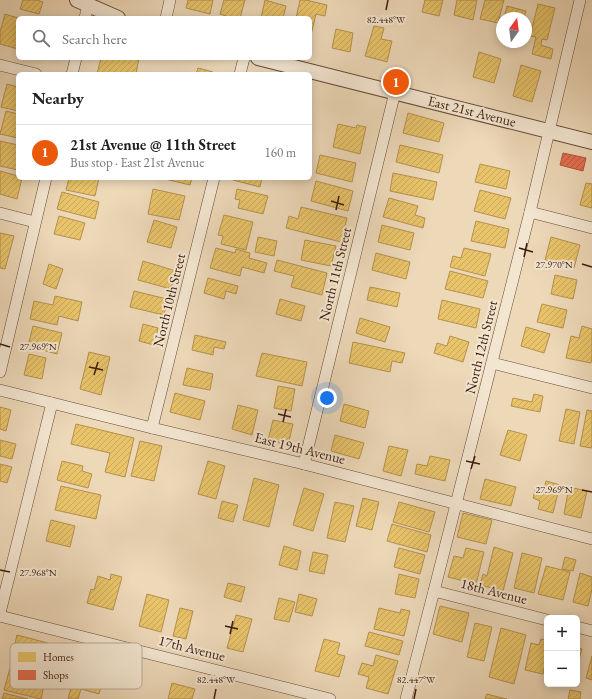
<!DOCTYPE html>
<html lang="en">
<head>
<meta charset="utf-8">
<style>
	:root { --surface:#fff; --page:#f2f2f2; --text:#202124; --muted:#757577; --line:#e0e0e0; --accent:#ea580c }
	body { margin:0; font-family:"EB Garamond",serif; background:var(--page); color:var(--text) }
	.controls { position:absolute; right:12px; bottom:12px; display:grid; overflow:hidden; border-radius:6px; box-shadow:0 2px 10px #0003 }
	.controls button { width:36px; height:36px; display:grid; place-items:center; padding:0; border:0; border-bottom:1px solid var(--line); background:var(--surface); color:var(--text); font:20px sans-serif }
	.compass { position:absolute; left:496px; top:12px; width:36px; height:36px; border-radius:50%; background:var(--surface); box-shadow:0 2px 10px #0003; rotate:14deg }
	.you { position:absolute; left:327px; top:398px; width:14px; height:14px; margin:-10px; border:3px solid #fff; border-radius:50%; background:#1a73e8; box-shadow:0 0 0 6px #1a73e833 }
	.badge { display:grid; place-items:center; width:26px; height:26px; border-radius:50%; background:var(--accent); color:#fff; font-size:13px; font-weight:700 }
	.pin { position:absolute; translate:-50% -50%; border:2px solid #fff; box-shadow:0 1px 4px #0006 }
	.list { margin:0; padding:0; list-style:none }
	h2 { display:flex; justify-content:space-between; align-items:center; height:52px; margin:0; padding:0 16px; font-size:17px }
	h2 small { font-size:13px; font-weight:400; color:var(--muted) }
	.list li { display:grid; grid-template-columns:26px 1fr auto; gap:12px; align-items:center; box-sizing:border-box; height:56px; padding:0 16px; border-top:1px solid var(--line) }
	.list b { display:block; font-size:15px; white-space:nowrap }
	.list p { margin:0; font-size:13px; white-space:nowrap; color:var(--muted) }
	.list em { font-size:13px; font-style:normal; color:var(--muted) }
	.icon { flex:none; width:22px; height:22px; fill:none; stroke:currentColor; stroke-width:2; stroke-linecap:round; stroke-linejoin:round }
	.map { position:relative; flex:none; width:592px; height:699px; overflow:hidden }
	.search { position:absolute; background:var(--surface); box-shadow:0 2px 10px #0003; left:16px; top:16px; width:296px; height:44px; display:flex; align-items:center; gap:10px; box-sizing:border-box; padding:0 14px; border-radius:6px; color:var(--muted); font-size:15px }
	.panel { position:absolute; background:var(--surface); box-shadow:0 2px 10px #0003; left:16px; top:72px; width:296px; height:108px; border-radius:6px }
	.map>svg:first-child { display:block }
	.homes { fill:url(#homes-hatch); stroke:#b5914e }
	.shops { fill:url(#shops-hatch); stroke:#b4563d }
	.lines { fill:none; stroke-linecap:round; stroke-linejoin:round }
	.minor-casing { stroke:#694a38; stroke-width:12 }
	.tertiary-casing { stroke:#694a38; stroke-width:16 }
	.minor { stroke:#f3e6d1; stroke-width:11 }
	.tertiary { stroke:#f3e6d1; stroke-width:14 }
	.ticks { fill:none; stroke:#3d1b0d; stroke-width:1.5 }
	.labels { text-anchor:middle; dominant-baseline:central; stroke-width:4; stroke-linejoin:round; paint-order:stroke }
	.street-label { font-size:14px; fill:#3d1b0d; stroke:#f3e6d1 }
	.key { fill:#f3e6d1; stroke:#bca996; stroke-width:1 }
	.key-label { font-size:11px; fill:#3d1b0d }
	.ticks-label { font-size:10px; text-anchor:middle; fill:#3d1b0d; stroke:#f3e6d1; stroke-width:4; stroke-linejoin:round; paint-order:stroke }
</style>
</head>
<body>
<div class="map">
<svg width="592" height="699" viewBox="0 0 592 699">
	<defs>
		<pattern id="homes-hatch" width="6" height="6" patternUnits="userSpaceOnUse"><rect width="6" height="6" fill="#e9c46a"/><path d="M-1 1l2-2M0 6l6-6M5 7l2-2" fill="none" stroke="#c9a85b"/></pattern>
		<pattern id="shops-hatch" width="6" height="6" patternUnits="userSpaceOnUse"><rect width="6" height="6" fill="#e76f51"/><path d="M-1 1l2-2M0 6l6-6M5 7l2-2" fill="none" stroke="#bc5a42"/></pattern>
	</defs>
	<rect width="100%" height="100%" fill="#edd8b8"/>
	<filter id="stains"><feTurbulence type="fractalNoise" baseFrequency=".005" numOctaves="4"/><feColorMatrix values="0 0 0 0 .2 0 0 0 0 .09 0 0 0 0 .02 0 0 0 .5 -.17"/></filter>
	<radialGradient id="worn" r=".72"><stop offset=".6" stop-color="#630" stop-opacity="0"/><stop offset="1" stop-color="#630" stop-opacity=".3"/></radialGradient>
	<!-- homes -->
	<g class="homes">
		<polygon points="23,0 37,0 43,2 39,14 20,9"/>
		<polygon points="188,0 213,0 210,14 186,8"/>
		<polygon points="224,0 245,0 240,18 232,18 220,14"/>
		<polygon points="265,0 286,6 283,18 261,18"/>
		<polygon points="300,0 306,0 327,5 325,16 316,14 311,35 310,18 296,18"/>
		<polygon points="425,0 443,0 439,16 422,12"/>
		<polygon points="457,0 477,0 473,20 454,15"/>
		<polygon points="485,0 504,0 498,23 480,19"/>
		<polygon points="538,4 555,8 547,40 542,39 541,45 553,49 551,59 532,54 536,37 530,36"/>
		<polygon points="507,6 526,11 524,18 504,18"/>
		<polygon points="5,14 18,18 18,49 0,44 0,32"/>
		<polygon points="374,26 384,28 381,39 392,41 387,62 365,56"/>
		<polygon points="336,29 353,33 350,52 332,48"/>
		<polygon points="479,52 501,59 494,83 473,77"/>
		<polygon points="101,58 139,58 136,74 126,72 126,74 97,74"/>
		<polygon points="521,65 541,71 532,102 513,96"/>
		<polygon points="198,68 213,72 212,74 196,74"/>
		<polygon points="7,84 18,87 18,111 1,107"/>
		<polygon points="6,111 18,114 18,138 0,134"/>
		<polygon points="408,113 444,123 439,142 403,133"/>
		<polygon points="338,124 356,128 357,125 366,127 360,154 333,147"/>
		<polygon points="0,141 18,145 18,170 0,166"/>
		<polygon points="400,145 443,155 439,173 396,162"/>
		<polygon points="320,155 356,163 352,182 316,173"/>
		<polygon points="480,164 510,171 506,189 475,182"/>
		<polygon points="0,171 18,176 18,178 22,178 17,199 0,194"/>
		<polygon points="393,173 437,182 433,200 390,191"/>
		<polygon points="69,178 99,178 95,196 66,190"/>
		<polygon points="161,178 192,178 190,185"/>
		<polygon points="233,178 262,178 260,187 233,180"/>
		<polygon points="316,181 353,191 348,211 311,201"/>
		<polygon points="586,183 592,184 592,208 580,205"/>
		<polygon points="153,189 185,196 179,220 148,214"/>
		<polygon points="237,189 268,196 263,214 238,208 240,200 235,199"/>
		<polygon points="480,190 511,198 505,219 474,211"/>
		<polygon points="62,192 99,202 95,219 57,209"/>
		<polygon points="389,198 418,206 415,215 425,218 423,228 383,217"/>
		<polygon points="301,207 347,218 341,242 286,228 289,216 298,219"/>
		<polygon points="224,215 253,222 246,250 221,244 223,236 218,235"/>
		<polygon points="59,216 85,223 80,240 54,234"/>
		<polygon points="154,220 177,227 171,248 147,242"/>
		<polygon points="476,221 509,229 505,248 471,241"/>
		<polygon points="382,225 414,233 410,250 378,242"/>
		<polygon points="0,233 14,236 5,269 0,268"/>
		<polygon points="258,237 277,241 274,256 255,252"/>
		<polygon points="551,237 580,245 574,268 545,260"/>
		<polygon points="305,240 336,246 331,266 301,260"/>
		<polygon points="216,248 235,253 236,249 250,253 249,258 267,263 264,273 242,267 240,276 210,268"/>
		<polygon points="464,248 491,254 485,276 450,267 453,256 461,258"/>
		<polygon points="376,253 410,262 406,279 372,270"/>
		<polygon points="277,260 327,273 322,295 291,287 294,276 274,271"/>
		<polygon points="143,261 176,271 171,289 138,280"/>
		<polygon points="49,264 63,269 56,289 43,284"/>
		<polygon points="450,271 488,281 483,298 445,289"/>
		<polygon points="555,275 577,280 573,299 551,294"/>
		<polygon points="208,278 238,286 236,294 226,291 224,299 204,293"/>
		<polygon points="370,287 400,293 397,307 367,300"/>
		<polygon points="134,291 167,299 164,315 130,307"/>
		<polygon points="55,296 82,302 78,321 59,316 57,325 30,319 34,301 53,305"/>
		<polygon points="280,299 305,306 301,321 276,314"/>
		<polygon points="442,300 480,309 476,328 438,319"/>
		<polygon points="542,304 567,310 563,328 537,322"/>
		<polygon points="360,318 390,327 385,342 356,333"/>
		<polygon points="143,324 158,328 154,345 139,341"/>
		<polygon points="33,326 62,333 57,354 28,346"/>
		<polygon points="582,326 592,329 592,357 591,363 566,358 571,336 579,338"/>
		<polygon points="526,327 550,334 544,353 521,346"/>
		<polygon points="195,335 226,342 224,349 214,347 213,355 192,350"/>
		<polygon points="450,336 469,342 463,362 434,353 437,343 447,346"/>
		<polygon points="353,342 405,353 402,363 392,361 390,372 349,363"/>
		<polygon points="89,352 110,357 101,395 80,389"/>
		<polygon points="262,353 307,362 302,386 256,376"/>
		<polygon points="29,354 46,358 42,379 24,375"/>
		<polygon points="187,368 213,374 210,390 183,385"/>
		<polygon points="278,386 295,389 291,411 274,408"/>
		<polygon points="175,393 205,401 200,420 170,412"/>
		<polygon points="534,394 543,396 540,412 511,406 513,398 532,402"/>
		<polygon points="344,404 369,411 365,428 340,421"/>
		<polygon points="238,405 258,410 252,435 232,429"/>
		<polygon points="0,407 11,410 6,431 0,429"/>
		<polygon points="566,409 580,412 574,444 559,441"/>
		<polygon points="587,410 592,411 592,448 580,446"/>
		<polygon points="273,420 293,424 288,445 268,440"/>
		<polygon points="76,424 134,438 125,477 105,472 110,453 71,444"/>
		<polygon points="508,430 527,435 520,461 500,455"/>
		<polygon points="335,435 364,443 359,459 331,451"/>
		<polygon points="0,440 16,444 12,459 0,456"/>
		<polygon points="140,441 162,446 154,481 131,476"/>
		<polygon points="389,446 408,450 401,476 383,471"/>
		<polygon points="430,456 450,460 445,481 415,474 417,464 427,466"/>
		<polygon points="62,461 83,466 82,471 92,474 88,488 57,480"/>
		<polygon points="208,461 225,466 216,499 198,494"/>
		<polygon points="0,464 12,467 7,483 0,481"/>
		<polygon points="254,478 279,485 269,527 243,520"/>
		<polygon points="485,479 516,487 511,506 480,499"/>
		<polygon points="546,481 560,485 553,513 538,509 540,501 533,498 536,486 544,489"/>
		<polygon points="61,486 101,495 96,519 55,510"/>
		<polygon points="569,487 587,491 581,518 564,514"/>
		<polygon points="304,488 324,494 313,531 293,525"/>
		<polygon points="363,498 379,502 372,530 356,526"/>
		<polygon points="222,501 238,505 233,522 218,518"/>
		<polygon points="335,502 354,506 345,542 327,538"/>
		<polygon points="399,502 435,512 429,532 393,522"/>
		<polygon points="463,513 492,520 486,544 457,537"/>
		<polygon points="51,520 75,526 70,547 46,541"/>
		<polygon points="392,524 431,535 427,552 387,541"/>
		<polygon points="284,546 301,551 297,570 279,565"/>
		<polygon points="494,547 513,553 503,591 480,585 483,574 487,576"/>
		<polygon points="399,548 425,555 420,574 394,567"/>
		<polygon points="466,548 484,552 476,584 448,577 454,556 463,558"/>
		<polygon points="313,552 328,555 324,574 309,571"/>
		<polygon points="522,553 542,558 534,593 514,588"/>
		<polygon points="565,557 576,560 573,571 562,569"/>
		<polygon points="546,566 570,572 563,600 538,594"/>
		<polygon points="580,573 592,577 592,589 588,606 573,602"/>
		<polygon points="111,574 122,577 113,610 87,603 91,589 94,590 98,576 110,580"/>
		<polygon points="399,574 419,579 415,598 395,594"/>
		<polygon points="228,583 245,587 241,602 224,597"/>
		<polygon points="147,594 169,600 161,632 139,626"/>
		<polygon points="299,594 317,599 312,616 295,612"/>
		<polygon points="279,598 295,602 289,622 274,619"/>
		<polygon points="440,606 469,613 462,642 433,634"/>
		<polygon points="180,608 193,611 186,639 173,636"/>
		<polygon points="379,608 400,613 401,609 410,611 404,636 374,629"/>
		<polygon points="236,615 252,619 243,652 227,648"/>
		<polygon points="475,623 492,627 484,661 467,657"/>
		<polygon points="501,628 526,635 514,684 489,677"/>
		<polygon points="369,632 403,641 399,655 365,646"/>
		<polygon points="17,635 48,643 46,651 56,654 52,671 11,660"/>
		<polygon points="324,639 340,643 337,654 345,656 339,677 315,671"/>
		<polygon points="541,639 547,640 547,657 543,674 525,670 531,643 539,645"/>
		<polygon points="577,648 582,649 577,667"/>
		<polygon points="376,655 398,661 388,694 366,688 369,677 358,674 362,663 373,666"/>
		<polygon points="592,656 592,680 586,678"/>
		<polygon points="88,663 106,668 99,694 81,689 78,699 68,699 76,669 85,672"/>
		<polygon points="10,668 46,677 41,699 4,690"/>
		<polygon points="172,683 195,689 192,699 168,699"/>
		<polygon points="570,690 581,692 580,699 568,699"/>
		<polygon points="4,693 28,699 2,699"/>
		<polygon points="487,694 494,696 507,699 485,699"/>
	</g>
	<!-- shops -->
	<polygon class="shops" points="563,153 586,158 583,171 560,165"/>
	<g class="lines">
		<defs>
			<g id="minor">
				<polyline points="85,18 88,5"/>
				<polyline points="166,18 170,0"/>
				<polyline points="0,65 36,74"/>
				<polyline points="72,74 76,58"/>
				<polyline points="240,74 244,58"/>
				<polyline points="530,212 592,228"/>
				<polyline points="0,213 35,222"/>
				<polyline points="492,363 592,388"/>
				<polyline points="0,372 46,178"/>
				<polyline points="0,390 152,428 304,464 592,539"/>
				<polyline points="152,428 214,178"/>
				<polyline points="304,464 395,92"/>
				<polyline points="434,591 547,620"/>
				<polyline points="0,613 52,403"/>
				<polyline points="0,616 330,699"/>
				<polyline points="577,627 592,631"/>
				<polyline points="406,699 434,591 530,212 580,0"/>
			</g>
			<g id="tertiary">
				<polyline points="77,0 118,18"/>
				<polyline points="258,58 592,142"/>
			</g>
		</defs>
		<!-- minor casing -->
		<use href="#minor" class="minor-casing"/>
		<!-- tertiary casing -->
		<use href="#tertiary" class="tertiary-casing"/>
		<!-- minor -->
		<use href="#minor" class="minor"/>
		<!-- tertiary -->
		<use href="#tertiary" class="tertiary"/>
	</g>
	<!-- ticks -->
	<path class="ticks" d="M386,10L388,0M331,201L344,205M336,210L339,196M519,248L533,252M524,257L527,243M582,264L592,267M0,344L10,347M89,367L103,370M94,375L98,362M278,414L291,417M283,422L286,409M466,461L480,464M471,469L475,456M582,490L592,492M0,570L10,572M225,626L238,629M230,634L233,621M214,699L216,689M414,699L416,689"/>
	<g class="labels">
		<!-- street labels -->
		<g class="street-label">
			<text transform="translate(472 111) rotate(14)">East 21st Avenue</text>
			<text transform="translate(335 274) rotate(-76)">North 11th Street</text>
			<text transform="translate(169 300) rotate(-76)">North 10th Street</text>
			<text transform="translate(481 347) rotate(-76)">North 12th Street</text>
			<text transform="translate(300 448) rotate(14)">East 19th Avenue</text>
			<text transform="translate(494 591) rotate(14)">18th Avenue</text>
			<text transform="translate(192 648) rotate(14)">17th Avenue</text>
		</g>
	</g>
	<!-- legend -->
	<rect x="10" y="643" width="132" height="46" rx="6" class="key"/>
	<rect x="18" y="652" width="18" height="10" fill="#e9c46a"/>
	<rect x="18" y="670" width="18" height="10" fill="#e76f51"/>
	<g class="key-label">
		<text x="43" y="661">Homes</text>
		<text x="43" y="679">Shops</text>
	</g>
	<g class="ticks-label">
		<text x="386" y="23">82.448°W</text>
		<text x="554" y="268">27.970°N</text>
		<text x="38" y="350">27.969°N</text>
		<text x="554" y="493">27.969°N</text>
		<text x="38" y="576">27.968°N</text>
		<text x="216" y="683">82.448°W</text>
		<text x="416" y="683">82.447°W</text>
	</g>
	<rect width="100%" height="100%" filter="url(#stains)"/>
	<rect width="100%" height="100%" fill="url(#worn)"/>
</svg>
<div class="controls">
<button>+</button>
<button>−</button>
</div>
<svg class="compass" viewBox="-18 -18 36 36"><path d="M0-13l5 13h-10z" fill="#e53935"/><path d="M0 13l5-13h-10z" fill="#757577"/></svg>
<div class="you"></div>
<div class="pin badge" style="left:396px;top:82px">1</div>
<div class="search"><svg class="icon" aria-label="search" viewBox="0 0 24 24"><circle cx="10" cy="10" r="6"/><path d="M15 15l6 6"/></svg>Search here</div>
<section class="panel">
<h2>Nearby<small></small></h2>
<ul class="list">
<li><span class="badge">1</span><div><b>21st Avenue @ 11th Street</b><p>Bus stop · East 21st Avenue</p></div><em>160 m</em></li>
</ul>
</section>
</div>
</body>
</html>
